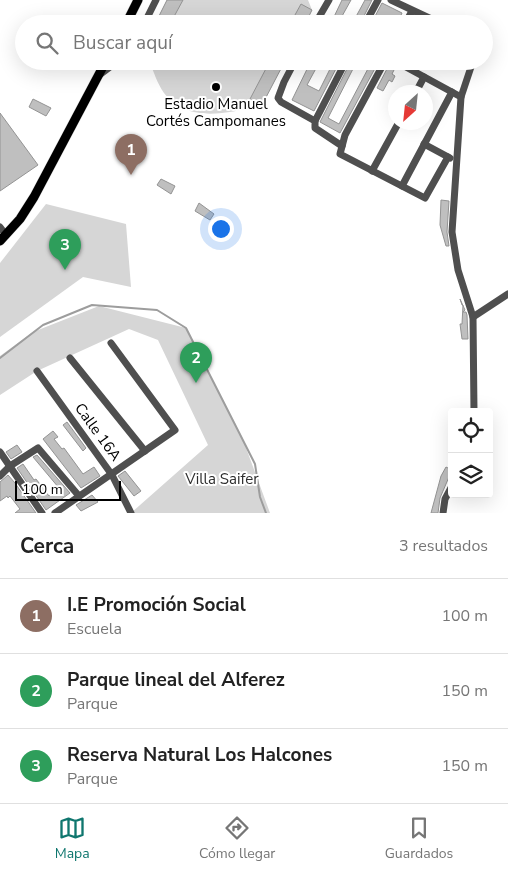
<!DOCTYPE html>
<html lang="es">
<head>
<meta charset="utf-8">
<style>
	:root { --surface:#fff; --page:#f6f6f6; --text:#222; --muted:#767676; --line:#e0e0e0; --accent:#0f766e }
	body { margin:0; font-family:"Nunito Sans",sans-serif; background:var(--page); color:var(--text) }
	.controls { position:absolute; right:15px; bottom:15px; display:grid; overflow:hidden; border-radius:5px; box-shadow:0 5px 20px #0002 }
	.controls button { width:45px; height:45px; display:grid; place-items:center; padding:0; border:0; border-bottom:1px solid var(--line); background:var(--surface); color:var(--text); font:25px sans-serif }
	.compass { position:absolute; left:388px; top:85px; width:45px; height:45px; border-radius:50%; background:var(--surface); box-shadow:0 5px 20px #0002; rotate:207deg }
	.scale { position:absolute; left:15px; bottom:12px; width:106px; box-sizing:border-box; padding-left:5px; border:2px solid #000; border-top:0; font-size:14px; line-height:18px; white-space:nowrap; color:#000; -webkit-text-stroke:4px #fff; paint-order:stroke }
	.you { position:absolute; left:220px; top:228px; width:18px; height:18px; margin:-12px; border:4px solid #fff; border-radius:50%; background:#1a73e8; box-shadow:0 0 0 8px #1a73e833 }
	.badge { display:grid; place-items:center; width:32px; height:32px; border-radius:50%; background:var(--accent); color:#fff; font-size:16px; font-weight:700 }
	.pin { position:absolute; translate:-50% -41px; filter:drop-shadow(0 1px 2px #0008) }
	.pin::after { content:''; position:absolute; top:26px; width:18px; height:15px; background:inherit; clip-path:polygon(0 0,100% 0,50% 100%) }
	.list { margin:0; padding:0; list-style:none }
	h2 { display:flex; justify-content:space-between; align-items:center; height:65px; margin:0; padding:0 20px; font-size:21px }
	h2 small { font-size:16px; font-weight:400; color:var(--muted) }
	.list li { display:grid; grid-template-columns:32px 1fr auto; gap:15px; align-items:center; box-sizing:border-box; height:75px; padding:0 20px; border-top:1px solid var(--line) }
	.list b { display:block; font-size:19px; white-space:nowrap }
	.list p { margin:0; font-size:16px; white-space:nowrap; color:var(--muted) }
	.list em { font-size:16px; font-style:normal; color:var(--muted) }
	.icon { flex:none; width:28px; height:28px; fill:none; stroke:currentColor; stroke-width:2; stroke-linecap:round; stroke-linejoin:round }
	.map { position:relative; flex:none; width:508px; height:513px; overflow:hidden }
	.search { position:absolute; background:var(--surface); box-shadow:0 5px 20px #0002; left:15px; right:15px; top:15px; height:55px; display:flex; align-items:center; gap:12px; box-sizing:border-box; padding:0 18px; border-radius:28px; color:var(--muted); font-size:19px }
	.sheet { height:290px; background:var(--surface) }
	nav { display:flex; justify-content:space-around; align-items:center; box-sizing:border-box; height:70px; border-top:1px solid var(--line); background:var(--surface); font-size:14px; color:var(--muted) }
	nav a { display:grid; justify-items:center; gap:2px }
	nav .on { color:var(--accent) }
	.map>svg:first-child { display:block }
	.green { fill:#d6d6d6 }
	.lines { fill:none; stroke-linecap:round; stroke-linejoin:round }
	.stream { stroke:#9d9d9d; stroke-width:2 }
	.building { fill:#bfbfbf; stroke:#939393 }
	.major-casing { stroke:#dbdbdb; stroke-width:10 }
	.minor { stroke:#4f4f4f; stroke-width:7 }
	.major { stroke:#000; stroke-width:9 }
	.poi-dot { fill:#000; stroke:#fff; stroke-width:2 }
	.labels { text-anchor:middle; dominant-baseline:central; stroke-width:4; stroke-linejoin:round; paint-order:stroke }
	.poi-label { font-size:15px; fill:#000; stroke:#fff }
	.street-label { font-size:15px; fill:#000; stroke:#fff }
	.park-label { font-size:15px; fill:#2d2d2d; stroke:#fff }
</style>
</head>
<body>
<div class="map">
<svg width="508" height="513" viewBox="0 0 508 513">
	<rect width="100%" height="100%" fill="#fff"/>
	<!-- green -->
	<g class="green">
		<polygon points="167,0 308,0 312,10 305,24 155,24"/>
		<path d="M149,61H285L262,105C230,113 187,124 164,93C157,83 154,72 149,61Z"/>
		<polygon points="46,204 126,224 131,287 83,277 0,337 0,263"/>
		<polygon points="99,306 186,328 242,437 270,513 131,513 208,445 158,340 129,329 37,371 0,395 0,356 33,332"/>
	</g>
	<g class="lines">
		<!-- stream -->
		<polyline class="stream" points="0,358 43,325 92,305 157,310 186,328 255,464 260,497 266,513"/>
	</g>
	<!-- building -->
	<g class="building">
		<polygon points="167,0 183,0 170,24 155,24"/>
		<polygon points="342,0 351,0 341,18 352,24 365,0 372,0 360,24 337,24 332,21"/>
		<polygon points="382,3 402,13 397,24 371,24"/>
		<polygon points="301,4 312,10 305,24 290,24"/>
		<polygon points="270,61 285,61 262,105 250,99"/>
		<polygon points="311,61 320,61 307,85 319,91 334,61 340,61 314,111 292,100"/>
		<polygon points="351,61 357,61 328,118 339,124 372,61 379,61 340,133 320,122"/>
		<polygon points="389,65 395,68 392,74 395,76 392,82 389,80 383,91 377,88"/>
		<polygon points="33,99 51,108 46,116 29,107"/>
		<polygon points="0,113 38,165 0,191"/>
		<polygon points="161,179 175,186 171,194 157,185"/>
		<polygon points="441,200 449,201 447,232 449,246 446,246 440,225"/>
		<polygon points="199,203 214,214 210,220 195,211"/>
		<polygon points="460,299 465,310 463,312 466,312 467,315 468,339 462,339 460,324 462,324 463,305 462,305"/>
		<polygon points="67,422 86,448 83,451 63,425"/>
		<polygon points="53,431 58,437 54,439 62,449 64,448 83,474 94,467 100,476 81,488 43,439"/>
		<polygon points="17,445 22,452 11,459 6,452"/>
		<polygon points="37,455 70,493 46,510 17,468 23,464 34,480 36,479 49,496 59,488 33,457"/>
		<polygon points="446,467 452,470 440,498 438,513 431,513 441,476"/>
		<polygon points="125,471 141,491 134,496 118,476"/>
		<polygon points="8,475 15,483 36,513 15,513 20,509 10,496 8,498 7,496 0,501 0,482"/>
		<polygon points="92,495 98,502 81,511 76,505"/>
	</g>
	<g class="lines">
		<defs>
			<g id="major">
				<polyline points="126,24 138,0"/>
				<polyline points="0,241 20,219 34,197 106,61"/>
			</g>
		</defs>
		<!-- major casing -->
		<use href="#major" class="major-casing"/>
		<!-- minor -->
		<g class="minor">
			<polyline points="391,0 442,24"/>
			<polyline points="144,24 156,0"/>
			<polyline points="315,24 329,0"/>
			<polyline points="365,24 378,0"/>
			<polyline points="405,24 412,11"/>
			<polyline points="295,61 284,82 278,98 281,102 315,121 315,128 342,146"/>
			<polyline points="385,61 345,135 340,154 425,198 448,157"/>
			<polyline points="395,61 461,97"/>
			<polyline points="473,61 461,97 452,232 458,270 473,317 474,412"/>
			<polyline points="98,76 118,61"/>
			<polyline points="416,92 424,77"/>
			<polyline points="315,121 346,61"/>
			<polyline points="424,144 450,158"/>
			<polyline points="372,171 399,122"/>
			<polyline points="402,186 452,92"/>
			<polyline points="0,227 6,235"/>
			<polyline points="473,317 508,294"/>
			<polyline points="70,358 145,451"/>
			<polyline points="37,371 112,475 131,513"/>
			<polyline points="0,452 42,513"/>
			<polyline points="0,476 10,466 38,448 79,496"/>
			<polyline points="55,513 175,430 111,343"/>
			<polyline points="443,513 445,499 452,486"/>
		</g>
		<!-- major -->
		<use href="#major" class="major"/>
	</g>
	<!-- markers -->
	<circle class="poi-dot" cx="216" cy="87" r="5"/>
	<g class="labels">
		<!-- poi labels -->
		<g class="poi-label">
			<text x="216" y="104">Estadio Manuel<tspan x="216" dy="17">Cortés Campomanes</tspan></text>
		</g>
		<!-- street labels -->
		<g class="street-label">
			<text transform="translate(98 432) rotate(54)">Calle 16A</text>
		</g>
		<!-- park labels -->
		<g class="park-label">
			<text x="222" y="479">Villa Saifer</text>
		</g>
	</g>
</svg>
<div class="controls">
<button><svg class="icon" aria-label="locate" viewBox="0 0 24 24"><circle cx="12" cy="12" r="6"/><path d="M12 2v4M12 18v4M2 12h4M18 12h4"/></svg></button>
<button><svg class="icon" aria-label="layers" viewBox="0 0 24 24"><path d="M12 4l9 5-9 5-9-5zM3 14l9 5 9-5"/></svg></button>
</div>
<svg class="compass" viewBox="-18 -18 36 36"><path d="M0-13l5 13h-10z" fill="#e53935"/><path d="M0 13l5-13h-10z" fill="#767676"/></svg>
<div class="scale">100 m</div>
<div class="you"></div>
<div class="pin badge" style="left:131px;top:175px;background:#8d6e63">1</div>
<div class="pin badge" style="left:196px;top:383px;background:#2e9e5b">2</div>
<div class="pin badge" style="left:65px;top:270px;background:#2e9e5b">3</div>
<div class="search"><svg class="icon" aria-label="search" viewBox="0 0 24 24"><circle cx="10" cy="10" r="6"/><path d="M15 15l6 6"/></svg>Buscar aquí</div>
</div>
<section class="sheet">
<h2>Cerca<small>3 resultados</small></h2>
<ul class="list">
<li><span class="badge" style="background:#8d6e63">1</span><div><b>I.E Promoción Social</b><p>Escuela</p></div><em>100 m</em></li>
<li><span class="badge" style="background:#2e9e5b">2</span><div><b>Parque lineal del Alferez</b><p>Parque</p></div><em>150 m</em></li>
<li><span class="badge" style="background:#2e9e5b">3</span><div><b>Reserva Natural Los Halcones</b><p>Parque</p></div><em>150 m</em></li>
</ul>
</section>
<nav>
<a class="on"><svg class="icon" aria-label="map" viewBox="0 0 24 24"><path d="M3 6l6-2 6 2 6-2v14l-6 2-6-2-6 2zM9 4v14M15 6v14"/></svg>Mapa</a>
<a><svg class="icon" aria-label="directions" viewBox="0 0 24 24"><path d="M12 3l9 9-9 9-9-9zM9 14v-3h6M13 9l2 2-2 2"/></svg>Cómo llegar</a>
<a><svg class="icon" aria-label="saved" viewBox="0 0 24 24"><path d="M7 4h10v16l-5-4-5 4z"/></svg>Guardados</a>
</nav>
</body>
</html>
